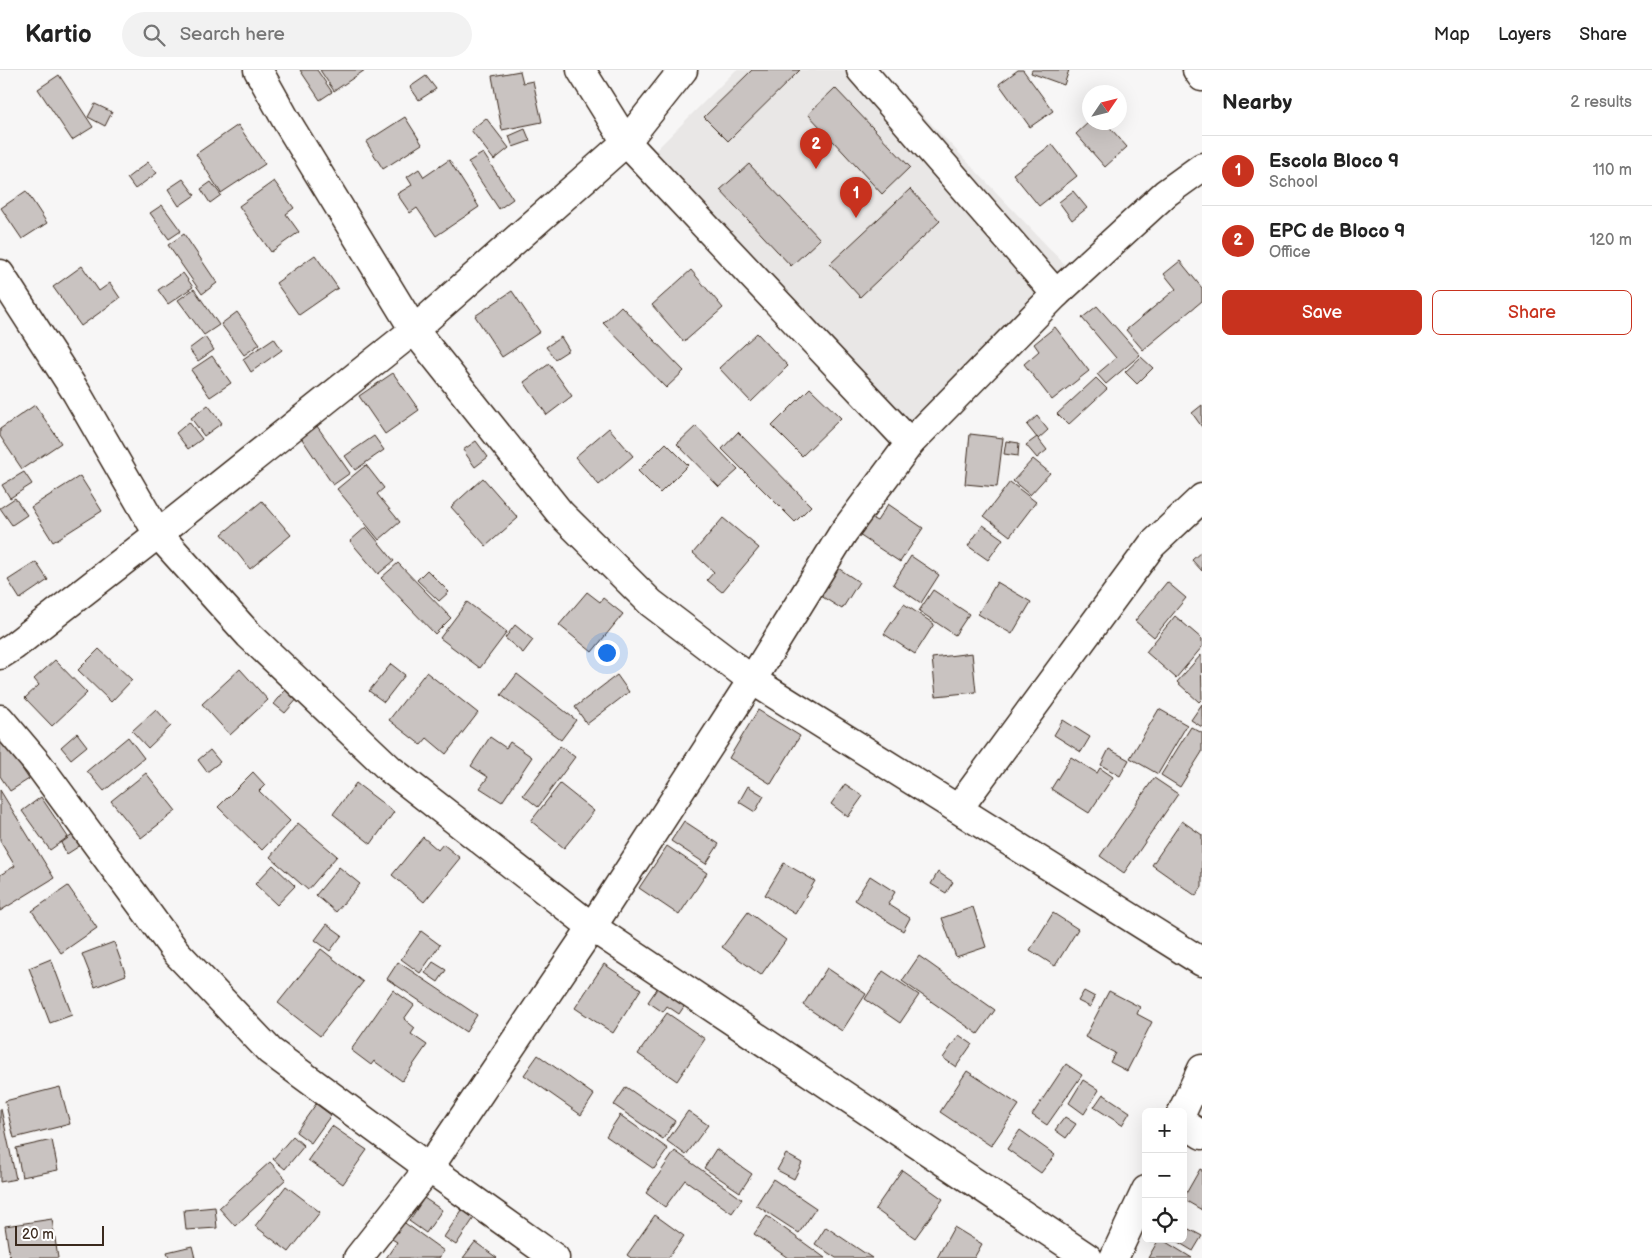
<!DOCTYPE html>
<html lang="en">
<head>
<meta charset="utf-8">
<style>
	:root { --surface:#fff; --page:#f2f2f2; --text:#222; --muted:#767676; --line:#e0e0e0; --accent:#c8321e }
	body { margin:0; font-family:"Balsamiq Sans",sans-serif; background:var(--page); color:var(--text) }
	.controls { position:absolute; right:15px; bottom:15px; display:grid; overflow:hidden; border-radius:8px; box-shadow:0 5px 20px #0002 }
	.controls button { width:45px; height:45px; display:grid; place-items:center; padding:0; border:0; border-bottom:1px solid var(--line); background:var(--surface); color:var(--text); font:25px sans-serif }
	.compass { position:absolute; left:1082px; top:15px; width:45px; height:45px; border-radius:50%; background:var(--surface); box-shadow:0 5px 20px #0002; rotate:55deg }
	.scale { position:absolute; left:15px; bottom:12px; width:89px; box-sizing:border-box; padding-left:5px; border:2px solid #3b2a1e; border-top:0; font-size:14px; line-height:18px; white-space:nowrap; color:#3b2a1e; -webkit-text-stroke:4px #fff; paint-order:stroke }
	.you { position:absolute; left:606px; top:582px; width:18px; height:18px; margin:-12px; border:4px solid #fff; border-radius:50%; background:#1a73e8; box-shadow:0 0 0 8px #1a73e833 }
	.badge { display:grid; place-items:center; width:32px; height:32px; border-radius:50%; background:var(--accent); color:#fff; font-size:16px; font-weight:700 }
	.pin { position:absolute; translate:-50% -41px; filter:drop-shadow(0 1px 2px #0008) }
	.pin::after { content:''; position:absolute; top:26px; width:18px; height:15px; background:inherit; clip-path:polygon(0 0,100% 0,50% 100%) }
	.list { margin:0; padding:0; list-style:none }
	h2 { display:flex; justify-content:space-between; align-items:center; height:65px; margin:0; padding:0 20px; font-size:21px }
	h2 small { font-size:16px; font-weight:400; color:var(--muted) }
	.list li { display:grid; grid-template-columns:32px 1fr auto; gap:15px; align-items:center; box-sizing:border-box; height:70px; padding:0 20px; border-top:1px solid var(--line) }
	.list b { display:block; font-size:19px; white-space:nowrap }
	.list p { margin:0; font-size:16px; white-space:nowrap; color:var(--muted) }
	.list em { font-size:16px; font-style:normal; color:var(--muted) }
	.actions { display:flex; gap:10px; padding:15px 20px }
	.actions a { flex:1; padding:11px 0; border:1px solid var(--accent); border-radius:8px; text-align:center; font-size:18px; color:var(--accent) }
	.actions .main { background:var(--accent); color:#fff }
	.icon { flex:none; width:28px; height:28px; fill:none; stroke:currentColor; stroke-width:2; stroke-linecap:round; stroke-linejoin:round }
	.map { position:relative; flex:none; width:1202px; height:1188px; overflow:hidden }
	header { display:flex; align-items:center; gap:30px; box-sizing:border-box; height:70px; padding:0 25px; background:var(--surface); border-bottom:1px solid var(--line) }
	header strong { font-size:24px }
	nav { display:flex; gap:28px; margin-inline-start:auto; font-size:18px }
	.search { width:350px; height:45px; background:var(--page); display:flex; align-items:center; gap:12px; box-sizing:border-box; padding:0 18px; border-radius:28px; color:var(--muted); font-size:19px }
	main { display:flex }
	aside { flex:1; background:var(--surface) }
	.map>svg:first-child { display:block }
	.built { fill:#e9e7e6 }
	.building { fill:#c9c3c1; stroke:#3b2a1e }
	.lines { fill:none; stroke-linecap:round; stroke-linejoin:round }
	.minor-casing { stroke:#3b2a1e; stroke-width:31 }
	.minor { stroke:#fff; stroke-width:28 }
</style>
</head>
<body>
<header>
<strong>Kartio</strong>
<div class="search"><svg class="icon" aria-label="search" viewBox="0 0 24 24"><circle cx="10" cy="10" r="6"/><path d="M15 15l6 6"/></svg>Search here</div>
<nav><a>Map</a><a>Layers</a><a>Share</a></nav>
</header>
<main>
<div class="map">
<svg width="1202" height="1188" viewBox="0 0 1202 1188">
	<rect width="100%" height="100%" fill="#f7f6f6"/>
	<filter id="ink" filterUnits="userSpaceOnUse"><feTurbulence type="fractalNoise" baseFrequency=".02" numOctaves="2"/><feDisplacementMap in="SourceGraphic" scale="10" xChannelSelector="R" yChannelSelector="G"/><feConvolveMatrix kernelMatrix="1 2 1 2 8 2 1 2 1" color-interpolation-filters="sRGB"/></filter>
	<g filter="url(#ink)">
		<!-- built -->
		<polygon class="built" points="736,0 880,0 1072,202 905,372 641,95"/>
		<!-- building -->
		<g class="building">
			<polygon points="300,0 317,0 332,22 320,30"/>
			<polygon points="320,0 365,0 334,21"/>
			<polygon points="752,0 800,0 728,71 704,47"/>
			<polygon points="1018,0 1023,0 1053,41 1030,57 999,14"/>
			<polygon points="1032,0 1069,0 1064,15 1031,3"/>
			<polygon points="520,1 523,13 533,11 542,52 502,60 492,6"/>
			<polygon points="59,5 93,57 72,70 38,19"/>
			<polygon points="426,6 436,19 419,30 410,17"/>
			<polygon points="835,18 910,97 882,124 808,44"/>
			<polygon points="95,34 112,42 105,56 88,47"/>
			<polygon points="405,47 422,74 383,99 366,72"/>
			<polygon points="486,48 509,78 494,90 471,60"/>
			<polygon points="1090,51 1090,52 1105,52 1127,77 1105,97 1076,64"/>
			<polygon points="238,55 265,94 221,123 196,84"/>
			<polygon points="525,59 530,71 513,77 509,66"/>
			<polygon points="1052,74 1077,106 1039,136 1013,104"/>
			<polygon points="483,83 513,129 499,139 468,92"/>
			<polygon points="449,90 479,137 436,166 417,138 410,143 397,124 412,115 407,107 419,99 424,107"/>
			<polygon points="148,92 157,103 135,119 127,108"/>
			<polygon points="749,94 820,169 791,196 720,120"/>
			<polygon points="183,109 195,125 179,136 168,119"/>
			<polygon points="274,111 294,138 286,144 299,162 271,182 239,136"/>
			<polygon points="211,112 221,125 210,133 201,119"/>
			<polygon points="910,119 940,151 860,227 830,194"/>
			<polygon points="26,121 47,153 22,169 1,138"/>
			<polygon points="1073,121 1087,138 1072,150 1059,132"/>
			<polygon points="162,135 181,161 169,169 150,143"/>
			<polygon points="184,164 217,213 202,224 168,175"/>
			<polygon points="315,185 338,218 299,245 276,213"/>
			<polygon points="1180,191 1202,218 1202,231 1143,280 1126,260 1176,219 1164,204"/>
			<polygon points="82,196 99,221 110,213 120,228 81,256 53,217"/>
			<polygon points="691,200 723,238 684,272 652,235"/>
			<polygon points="183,203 193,217 168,234 158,220"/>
			<polygon points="194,219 219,255 204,265 178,230"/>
			<polygon points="512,221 540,262 502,287 475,246"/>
			<polygon points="621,236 684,301 666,318 603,253"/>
			<polygon points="1097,236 1140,285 1106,314 1097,304 1116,288 1082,248"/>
			<polygon points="237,242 260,274 244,285 221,254"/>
			<polygon points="1055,257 1089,301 1052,330 1024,294 1039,281 1034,274"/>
			<polygon points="757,263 788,296 751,332 719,298"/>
			<polygon points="205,267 214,280 198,291 189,279"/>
			<polygon points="561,267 569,280 555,289 546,277"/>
			<polygon points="274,268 282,280 251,302 243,289"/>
			<polygon points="212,286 231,313 210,327 191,300"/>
			<polygon points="1141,287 1153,298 1137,314 1125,302"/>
			<polygon points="549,294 572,326 547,345 524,312"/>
			<polygon points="393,303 419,340 385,364 359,326"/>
			<polygon points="1096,308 1107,319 1068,355 1057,344"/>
			<polygon points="810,318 841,348 802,386 772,356"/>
			<polygon points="35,335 61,373 22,399 0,366 0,359"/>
			<polygon points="208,335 222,353 204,366 191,348"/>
			<polygon points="1202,335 1202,357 1192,343"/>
			<polygon points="1037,346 1048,360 1038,369 1027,355"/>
			<polygon points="312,349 350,403 333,415 296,360"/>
			<polygon points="189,352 202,369 188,379 176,363"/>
			<polygon points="696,356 738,400 719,417 677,374"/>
			<polygon points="609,358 633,386 599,415 575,387"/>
			<polygon points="738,362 811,436 795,452 722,379"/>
			<polygon points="970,364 1003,368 997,417 965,414"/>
			<polygon points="374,366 384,380 355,400 345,386"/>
			<polygon points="1037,367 1047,380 1037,388 1026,375"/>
			<polygon points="476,371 488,387 475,397 463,380"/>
			<polygon points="1006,371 1019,373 1018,386 1004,384"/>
			<polygon points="666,373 688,395 660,423 638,401"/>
			<polygon points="1033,389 1050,403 1030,425 1013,411"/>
			<polygon points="366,395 384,418 377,424 400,452 379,470 337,419"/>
			<polygon points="24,402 32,414 10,428 2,415"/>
			<polygon points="80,406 102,441 53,472 31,437"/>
			<polygon points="483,408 518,448 486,476 451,437"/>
			<polygon points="1010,412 1036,432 1010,466 984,446"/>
			<polygon points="15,428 27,445 12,455 0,438"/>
			<polygon points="262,431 291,465 250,499 222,464"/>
			<polygon points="888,434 923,458 900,492 859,465 871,448 877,451"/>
			<polygon points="723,448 759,478 722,522 707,510 714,502 693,483"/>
			<polygon points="983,455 1003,469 988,490 968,476"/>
			<polygon points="366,457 394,491 378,504 350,471"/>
			<polygon points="1202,481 1202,501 1192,490"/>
			<polygon points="911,486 939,505 921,533 893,514"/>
			<polygon points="36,492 48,510 20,529 8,510"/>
			<polygon points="398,493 451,548 435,564 381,508"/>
			<polygon points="838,498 859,512 842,539 821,526"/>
			<polygon points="427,500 449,522 439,531 417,510"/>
			<polygon points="997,512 1031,532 1012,564 978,544"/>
			<polygon points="1167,512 1186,528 1154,567 1135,551"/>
			<polygon points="933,520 969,544 955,565 919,541"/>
			<polygon points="587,522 600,532 603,528 623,544 592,582 559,555"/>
			<polygon points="467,532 507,562 480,598 440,568"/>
			<polygon points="904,534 934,554 915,584 884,564"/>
			<polygon points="1175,546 1202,569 1202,577 1176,608 1146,582"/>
			<polygon points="515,555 533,570 523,583 505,568"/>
			<polygon points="99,579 132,610 111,632 78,600"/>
			<polygon points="972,583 976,622 936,626 932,588"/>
			<polygon points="1201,585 1202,629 1199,632 1177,612"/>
			<polygon points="55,590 87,623 52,656 25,628 39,615 34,609"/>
			<polygon points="391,594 405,605 384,632 369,621"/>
			<polygon points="240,599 268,630 230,665 202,634"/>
			<polygon points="426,602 478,643 446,684 427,668 421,675 389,650"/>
			<polygon points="517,604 576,650 561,670 501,625"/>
			<polygon points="617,605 629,622 587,654 575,637"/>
			<polygon points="288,617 299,627 285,643 274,634"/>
			<polygon points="1202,634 1202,657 1191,650"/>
			<polygon points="156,639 171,656 148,678 132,661"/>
			<polygon points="1159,639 1187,655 1158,704 1130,688"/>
			<polygon points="758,640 800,666 771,714 729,688"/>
			<polygon points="1063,650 1090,667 1081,682 1054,665"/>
			<polygon points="1191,657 1202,663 1202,682 1180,717 1161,705"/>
			<polygon points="77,663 87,676 71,689 61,677"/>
			<polygon points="128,667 144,688 104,721 87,701"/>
			<polygon points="490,667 506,678 510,672 532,687 502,732 480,718 488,707 471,696"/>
			<polygon points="3,670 29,709 10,721 0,706 0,672"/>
			<polygon points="560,676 575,687 538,737 523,725"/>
			<polygon points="1109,679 1129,690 1120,706 1101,695"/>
			<polygon points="210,680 220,692 207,702 198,690"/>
			<polygon points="1071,687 1097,703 1100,698 1113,707 1089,743 1051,719"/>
			<polygon points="253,702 265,715 259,721 290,751 262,780 218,737"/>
			<polygon points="146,703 176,741 141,768 111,731"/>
			<polygon points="1154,708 1178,724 1124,803 1100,786"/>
			<polygon points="356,713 394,742 371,774 333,744"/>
			<polygon points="560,714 594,741 564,778 531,751"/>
			<polygon points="845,714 863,726 848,747 831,734"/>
			<polygon points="748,716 764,726 755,742 739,732"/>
			<polygon points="0,720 54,808 0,841 0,805 15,796 0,771"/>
			<polygon points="41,727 68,767 50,780 22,741"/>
			<polygon points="684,751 719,774 706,794 671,771"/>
			<polygon points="1182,751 1202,765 1202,817 1196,826 1152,795"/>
			<polygon points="298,753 337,786 308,820 270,787"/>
			<polygon points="74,764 81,775 67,784 61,773"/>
			<polygon points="423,767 438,780 443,774 460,788 424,832 392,805"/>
			<polygon points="667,776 707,803 679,845 639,818"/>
			<polygon points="784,793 815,811 795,844 765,825"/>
			<polygon points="273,795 295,816 277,835 255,814"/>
			<polygon points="339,797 360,814 336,842 316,825"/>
			<polygon points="938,802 953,812 946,823 931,814"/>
			<polygon points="870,806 895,822 888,834 910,848 903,861 855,830"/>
			<polygon points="68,816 97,858 61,883 32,841"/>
			<polygon points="973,837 986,877 956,887 942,848"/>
			<polygon points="748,842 786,870 761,905 722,877"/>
			<polygon points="1053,843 1078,859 1055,896 1030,880"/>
			<polygon points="327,854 342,865 330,881 315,870"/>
			<polygon points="421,861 440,875 420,903 401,889"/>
			<polygon points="114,872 126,905 95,917 82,884"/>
			<polygon points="321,879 363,912 320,966 278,933"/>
			<polygon points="919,886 995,940 978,964 902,911"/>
			<polygon points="51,889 72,945 50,953 29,898"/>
			<polygon points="398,892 477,945 466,962 387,909"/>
			<polygon points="433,892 446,900 438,912 425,903"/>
			<polygon points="604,894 641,919 613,963 575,938"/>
			<polygon points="827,898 866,924 842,961 803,935"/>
			<polygon points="883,901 919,925 900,953 865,929"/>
			<polygon points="663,910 689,929 679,944 667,936 663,942 648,932"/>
			<polygon points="393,920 414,935 404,949 415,958 411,964 427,975 402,1011 374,991 371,995 351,980"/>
			<polygon points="1084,921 1095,927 1090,937 1078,931"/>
			<polygon points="1109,921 1140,937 1137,944 1152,952 1127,1001 1110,992 1115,983 1085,967"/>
			<polygon points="667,943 705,969 677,1011 638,984"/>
			<polygon points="959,965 972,974 956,997 943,988"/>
			<polygon points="538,985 594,1025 581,1045 524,1005"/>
			<polygon points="1066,994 1082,1005 1047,1055 1032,1045"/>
			<polygon points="967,1001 1019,1035 991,1076 940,1042"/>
			<polygon points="1083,1010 1099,1020 1084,1044 1069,1033"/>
			<polygon points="60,1017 70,1054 14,1068 5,1031"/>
			<polygon points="626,1017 675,1051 663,1069 614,1035"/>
			<polygon points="1103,1024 1130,1042 1122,1055 1094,1037"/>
			<polygon points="316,1034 331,1045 311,1073 296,1062"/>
			<polygon points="0,1039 1,1039 16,1109 0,1112"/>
			<polygon points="688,1041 708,1055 686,1085 667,1071"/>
			<polygon points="620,1045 668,1079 654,1099 606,1066"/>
			<polygon points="1065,1047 1076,1054 1066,1068 1055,1060"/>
			<polygon points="332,1056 367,1080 343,1114 308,1090"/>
			<polygon points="1020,1060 1055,1085 1041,1103 1007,1079"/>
			<polygon points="293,1066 304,1076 285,1099 273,1089"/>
			<polygon points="52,1070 58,1100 22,1107 16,1078"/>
			<polygon points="716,1079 752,1104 740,1122 704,1098"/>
			<polygon points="675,1081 742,1129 732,1143 685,1110 665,1137 646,1123"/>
			<polygon points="786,1084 802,1093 794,1109 777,1100"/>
			<polygon points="270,1092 286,1109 235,1156 219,1138"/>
			<polygon points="1200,1099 1202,1100 1202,1140 1183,1129"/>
			<polygon points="902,1100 943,1129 915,1168 875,1139"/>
			<polygon points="773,1109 816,1138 799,1163 756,1135"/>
			<polygon points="286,1116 320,1142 289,1182 255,1156"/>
			<polygon points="424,1128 442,1140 426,1163 409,1151"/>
			<polygon points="215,1137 217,1158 186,1160 184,1140"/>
			<polygon points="462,1140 474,1148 456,1175 444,1167"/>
			<polygon points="655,1145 684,1166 668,1188 631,1188 627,1185"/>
			<polygon points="767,1146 825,1188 788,1188 754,1164"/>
			<polygon points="52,1149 58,1188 10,1188 5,1156"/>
			<polygon points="402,1151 444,1181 439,1188 386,1188 397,1172 390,1168"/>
			<polygon points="1183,1156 1202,1166 1193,1181 1173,1169 1183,1169"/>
			<polygon points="826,1157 872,1188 836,1188 815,1174"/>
			<polygon points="954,1157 982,1174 974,1188 937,1188"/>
			<polygon points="1159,1169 1161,1169 1192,1188 1148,1188"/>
			<polygon points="475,1172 497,1188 463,1188"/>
			<polygon points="192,1176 195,1188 169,1188 167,1182"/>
		</g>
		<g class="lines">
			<defs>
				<g id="minor">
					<polyline points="258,0 286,50 414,260 560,443 651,533 752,610 1202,892"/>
					<polyline points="581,0 626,72 910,373"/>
					<polyline points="861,0 1056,224"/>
					<polyline points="1197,0 1202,7"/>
					<polyline points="0,204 76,322 158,464 249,565 391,700 592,857 1088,1188"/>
					<polyline points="0,585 14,576 158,464 414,260 626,72 683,0"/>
					<polyline points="0,649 38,694 176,882 270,981 429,1098 555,1188"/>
					<polyline points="958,739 1152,475 1202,428"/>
					<polyline points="1182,1042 1202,999"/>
					<polyline points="1183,1053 1202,1065"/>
					<polyline points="358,1188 429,1098 592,857 752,610 843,463 910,373 1056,224 1166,123 1202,97"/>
					<polyline points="1114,1188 1146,1120"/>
				</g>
			</defs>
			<!-- minor casing -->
			<use href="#minor" class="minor-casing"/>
			<!-- minor -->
			<use href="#minor" class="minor"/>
		</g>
	</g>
</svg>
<div class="controls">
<button>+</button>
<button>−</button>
<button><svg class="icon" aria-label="locate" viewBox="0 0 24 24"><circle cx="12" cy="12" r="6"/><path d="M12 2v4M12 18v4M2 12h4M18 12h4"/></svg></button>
</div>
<svg class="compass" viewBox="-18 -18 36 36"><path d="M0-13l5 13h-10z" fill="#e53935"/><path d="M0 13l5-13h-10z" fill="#767676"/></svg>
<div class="scale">20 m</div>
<div class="you"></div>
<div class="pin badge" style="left:856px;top:148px">1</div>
<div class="pin badge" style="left:816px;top:99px">2</div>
</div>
<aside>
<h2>Nearby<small>2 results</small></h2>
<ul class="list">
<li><span class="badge">1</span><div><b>Escola Bloco 9</b><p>School</p></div><em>110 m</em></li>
<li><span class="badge">2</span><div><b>EPC de Bloco 9</b><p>Office</p></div><em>120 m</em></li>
</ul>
<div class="actions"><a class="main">Save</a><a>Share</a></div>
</aside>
</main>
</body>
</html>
